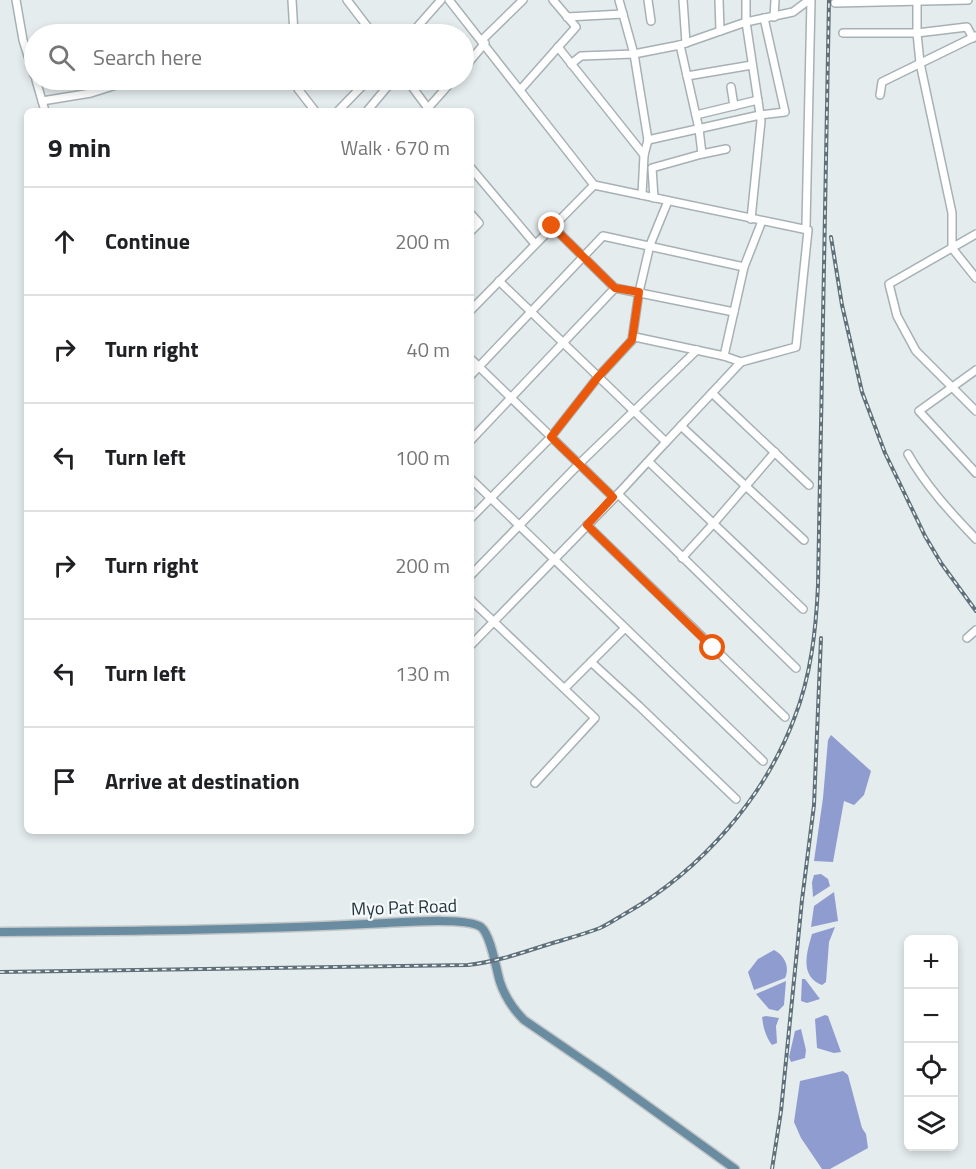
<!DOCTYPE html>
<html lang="en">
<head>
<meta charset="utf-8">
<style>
	:root { --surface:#fff; --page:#f6f6f6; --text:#202124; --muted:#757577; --line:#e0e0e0 }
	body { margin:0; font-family:"Titillium Web",sans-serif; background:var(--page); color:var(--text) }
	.controls { position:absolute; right:18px; bottom:18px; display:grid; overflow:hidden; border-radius:9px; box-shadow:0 3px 9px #0003 }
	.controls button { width:54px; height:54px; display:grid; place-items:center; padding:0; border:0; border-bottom:2px solid var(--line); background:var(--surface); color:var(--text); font:30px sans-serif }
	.stop { position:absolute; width:18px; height:18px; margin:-14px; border:4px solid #ea580c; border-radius:50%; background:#fff }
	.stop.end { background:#ea580c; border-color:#fff; box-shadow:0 2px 6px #0008 }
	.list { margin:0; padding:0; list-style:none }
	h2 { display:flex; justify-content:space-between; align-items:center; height:78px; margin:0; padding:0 24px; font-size:26px }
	h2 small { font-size:20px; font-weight:400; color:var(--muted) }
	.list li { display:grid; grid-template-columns:39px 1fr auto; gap:18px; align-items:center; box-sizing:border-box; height:108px; padding:0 24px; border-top:2px solid var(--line) }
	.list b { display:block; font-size:22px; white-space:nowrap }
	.list em { font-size:20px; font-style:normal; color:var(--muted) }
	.icon { flex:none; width:33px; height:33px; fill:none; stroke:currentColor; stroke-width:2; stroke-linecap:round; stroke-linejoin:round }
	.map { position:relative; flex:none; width:976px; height:1169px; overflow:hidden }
	.search { position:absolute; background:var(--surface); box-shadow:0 3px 9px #0003; left:24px; top:24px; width:450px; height:66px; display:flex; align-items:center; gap:15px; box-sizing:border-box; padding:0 21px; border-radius:33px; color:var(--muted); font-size:22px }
	.panel { position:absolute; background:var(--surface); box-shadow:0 3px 9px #0003; left:24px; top:108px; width:450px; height:726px; border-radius:9px }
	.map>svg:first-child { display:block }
	.water { fill:#8f9cd0 }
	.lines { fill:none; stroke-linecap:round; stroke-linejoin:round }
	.minor-casing { stroke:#a7b1b5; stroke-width:10 }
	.major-casing { stroke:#c2c6c9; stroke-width:11 }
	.minor { stroke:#fff; stroke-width:7 }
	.major { stroke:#6a8ca1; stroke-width:8 }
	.rail-casing { stroke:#5f707a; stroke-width:4 }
	.rail { stroke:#f5f9fa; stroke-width:1.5; stroke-dasharray:4.5; stroke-linecap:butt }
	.route { stroke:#ea580c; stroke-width:8 }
	.labels { text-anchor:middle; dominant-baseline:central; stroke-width:4.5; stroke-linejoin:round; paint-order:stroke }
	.street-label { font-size:18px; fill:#24353f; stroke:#f5f9fa }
</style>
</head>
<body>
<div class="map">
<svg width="976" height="1169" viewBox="0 0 976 1169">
	<rect width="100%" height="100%" fill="#e5eced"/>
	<!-- water -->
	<g class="water">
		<polygon points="831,735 871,771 864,795 854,805 844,801 833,862 814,861 823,798 828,740"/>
		<polygon points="821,874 828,879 830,886 813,897 812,882 814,875"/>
		<polygon points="834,892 838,921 811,927 814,906"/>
		<path d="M835,927L829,942L826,982L822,985C799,976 807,952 812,934Z"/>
		<path d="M774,950C785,956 790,967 785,978L754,990L748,972L758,959Z"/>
		<polygon points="802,979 805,979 820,999 807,1003 801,1001"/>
		<polygon points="786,981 784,1005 778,1011 769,1009 756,994"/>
		<polygon points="825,1015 828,1016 841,1052 834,1053 817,1048 815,1019"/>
		<path d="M766,1016L779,1018L776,1026L777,1043L772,1045C766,1037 763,1027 762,1017Z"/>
		<polygon points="801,1029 806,1050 805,1058 791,1062 789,1057 795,1031"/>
		<polygon points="843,1071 848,1075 862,1128 866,1134 868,1148 830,1169 822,1169 801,1138 794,1122 800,1081"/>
	</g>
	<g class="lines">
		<defs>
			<g id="minor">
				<polyline points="16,0 23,40 34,75"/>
				<polyline points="292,0 294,34"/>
				<polyline points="347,0 373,34"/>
				<polyline points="449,0 594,185"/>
				<polyline points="619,0 634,54 648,140 644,155 642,195"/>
				<polyline points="648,0 651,21"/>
				<polyline points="683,0 686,43"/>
				<polyline points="719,0 720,31"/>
				<polyline points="746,0 746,22 761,121 751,219"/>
				<polyline points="917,0 917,33 920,63 952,213 952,248 976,278"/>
				<polyline points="835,3 968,0"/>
				<polyline points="567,17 623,14"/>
				<polyline points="774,17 775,0"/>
				<polyline points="843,33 917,33 967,27 973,38"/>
				<polyline points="411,34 441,0"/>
				<polyline points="482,40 523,0"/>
				<polyline points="558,47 644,155"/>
				<polyline points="571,64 581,56 634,54 680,45 746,22 793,12 809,0"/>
				<polyline points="464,68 485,43"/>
				<polyline points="687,76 752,65"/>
				<polyline points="36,80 45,111"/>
				<polyline points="297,80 298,89 315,111"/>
				<polyline points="407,80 430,111"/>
				<polyline points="731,87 734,106"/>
				<polyline points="521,89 576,27 553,0"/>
				<polyline points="880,95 882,82 976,36"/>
				<polyline points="42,101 91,93 132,80"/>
				<polyline points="429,107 453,80"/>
				<polyline points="338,111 368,80"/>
				<polyline points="367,111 393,80"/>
				<polyline points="696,115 758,100"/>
				<polyline points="648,140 760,115 785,112 764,18"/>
				<polyline points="702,154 726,149"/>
				<polyline points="471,168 535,244"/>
				<polyline points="654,198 652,168 702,154 699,129 680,45"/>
				<polyline points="471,214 479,223 471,231"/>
				<polyline points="806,225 811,0"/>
				<polyline points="552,226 615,288 734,312"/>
				<polyline points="976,234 889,284 897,316 916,351 976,411"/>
				<polyline points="471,310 594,185 808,230 796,347 741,362 666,442"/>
				<polyline points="632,340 639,292 650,245 668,201"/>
				<polyline points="724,356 744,267 762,221"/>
				<polyline points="471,359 613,497"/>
				<polyline points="976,370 919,411 976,473"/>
				<polyline points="471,375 603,236 744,267"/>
				<polyline points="712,393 809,485"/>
				<polyline points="681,426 804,540"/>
				<polyline points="471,440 615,288"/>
				<path d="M908,454C926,486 951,513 976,539"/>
				<polyline points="649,462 803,609"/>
				<polyline points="471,479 763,761"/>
				<polyline points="618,494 796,668"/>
				<polyline points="471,518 551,437 598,377 635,337 724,356 741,362"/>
				<polyline points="587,525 785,717"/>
				<polyline points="682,558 714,523 775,452"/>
				<polyline points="471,575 579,464 697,350"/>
				<polyline points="471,600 595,718 535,783"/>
				<polyline points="967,638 976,630"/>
				<polyline points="471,645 618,494 666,442 499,281"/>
				<polyline points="591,662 639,706 736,799"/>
				<polyline points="565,688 625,628"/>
			</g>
			<path id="major" d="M0,932C129,931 258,930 387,923C406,922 467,917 481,927C491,935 496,969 500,982C505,997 513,1009 524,1020L606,1076L735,1169"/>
		</defs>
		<!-- minor casing -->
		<use href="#minor" class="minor-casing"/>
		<!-- major casing -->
		<use href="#major" class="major-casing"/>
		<!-- minor -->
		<use href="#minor" class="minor"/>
		<!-- major -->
		<use href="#major" class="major"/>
		<defs>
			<g id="rail">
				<polyline points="831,237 842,305 862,392 885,453 925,536 941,563 976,611"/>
				<path d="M0,972L468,965C495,962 518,954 543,946C562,940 582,935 600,928C609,924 619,917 628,912C701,870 764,798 794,719C811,676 816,630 818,585L829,0"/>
				<polyline points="772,1169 781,1111 802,900 814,805 821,638"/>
			</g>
		</defs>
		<!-- rail casing -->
		<use href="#rail" class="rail-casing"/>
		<!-- rail -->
		<use href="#rail" class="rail"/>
	</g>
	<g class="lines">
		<!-- route -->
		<polyline class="route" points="552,226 615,288 639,292 632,340 598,377 551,437 613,497 587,525 713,648"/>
	</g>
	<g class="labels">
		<!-- street labels -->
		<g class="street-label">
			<text transform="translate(404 907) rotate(-2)">Myo Pat Road</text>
		</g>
	</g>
</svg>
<div class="controls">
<button>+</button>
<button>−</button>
<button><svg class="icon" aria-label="locate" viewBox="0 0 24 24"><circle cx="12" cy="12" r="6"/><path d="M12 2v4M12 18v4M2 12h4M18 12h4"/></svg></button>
<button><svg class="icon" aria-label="layers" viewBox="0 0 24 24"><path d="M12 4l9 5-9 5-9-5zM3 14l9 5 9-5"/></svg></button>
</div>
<div class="stop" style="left:713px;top:648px"></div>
<div class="stop end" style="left:552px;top:226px"></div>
<div class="search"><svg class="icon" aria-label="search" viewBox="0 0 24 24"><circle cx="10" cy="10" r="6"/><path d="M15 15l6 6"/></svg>Search here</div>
<section class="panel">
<h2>9 min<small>Walk · 670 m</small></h2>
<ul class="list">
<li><svg class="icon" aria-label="ahead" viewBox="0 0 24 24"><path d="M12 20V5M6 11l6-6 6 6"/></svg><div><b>Continue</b></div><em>200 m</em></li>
<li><svg class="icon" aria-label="right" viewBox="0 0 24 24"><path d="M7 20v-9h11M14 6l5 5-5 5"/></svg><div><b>Turn right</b></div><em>40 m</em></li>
<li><svg class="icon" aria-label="left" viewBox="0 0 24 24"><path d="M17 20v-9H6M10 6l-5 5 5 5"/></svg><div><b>Turn left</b></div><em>100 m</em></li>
<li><svg class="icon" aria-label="right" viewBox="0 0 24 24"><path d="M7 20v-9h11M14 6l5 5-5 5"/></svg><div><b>Turn right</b></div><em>200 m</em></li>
<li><svg class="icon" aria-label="left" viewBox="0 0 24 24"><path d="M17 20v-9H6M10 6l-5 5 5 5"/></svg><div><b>Turn left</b></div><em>130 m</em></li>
<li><svg class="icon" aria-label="arrive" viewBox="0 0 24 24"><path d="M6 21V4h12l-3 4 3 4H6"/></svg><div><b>Arrive at destination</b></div></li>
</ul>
</section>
</div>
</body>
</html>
